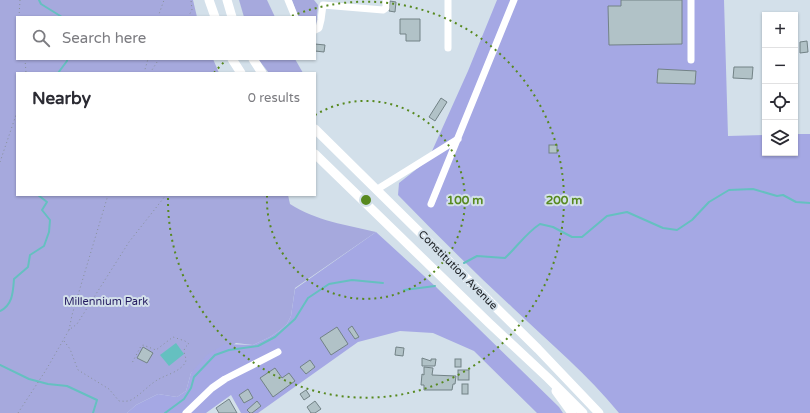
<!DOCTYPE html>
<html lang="en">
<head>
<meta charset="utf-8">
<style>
	:root { --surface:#fff; --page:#f7f7f7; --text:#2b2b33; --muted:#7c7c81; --line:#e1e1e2 }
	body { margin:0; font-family:"Varela Round",sans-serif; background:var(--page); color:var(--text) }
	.controls { position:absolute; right:12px; top:12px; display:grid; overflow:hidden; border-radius:0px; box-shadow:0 1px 3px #0004 }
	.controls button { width:36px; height:36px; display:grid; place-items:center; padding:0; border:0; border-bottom:1px solid var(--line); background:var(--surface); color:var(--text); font:20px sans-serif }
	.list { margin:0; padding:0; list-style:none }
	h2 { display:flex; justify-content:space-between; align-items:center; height:52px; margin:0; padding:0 16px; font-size:17px }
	h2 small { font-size:13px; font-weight:400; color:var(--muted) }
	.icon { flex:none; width:22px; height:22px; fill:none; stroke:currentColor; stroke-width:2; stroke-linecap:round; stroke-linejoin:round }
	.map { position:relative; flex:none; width:810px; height:413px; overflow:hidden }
	.search { position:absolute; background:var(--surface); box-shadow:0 1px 3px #0004; left:16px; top:16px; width:300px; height:44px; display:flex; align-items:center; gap:10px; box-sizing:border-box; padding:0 14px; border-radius:0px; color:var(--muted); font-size:15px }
	.panel { position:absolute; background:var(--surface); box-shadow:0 1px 3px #0004; left:16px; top:72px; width:300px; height:124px; border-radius:0px }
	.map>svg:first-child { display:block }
	.green { fill:#a6a9dd }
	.forest { fill:#a5a8e4 }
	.water { fill:#65c0c0 }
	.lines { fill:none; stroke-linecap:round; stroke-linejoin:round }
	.stream { stroke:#65c0c0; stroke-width:2 }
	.building { fill:#b1c2c7; stroke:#728286 }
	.path { stroke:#889199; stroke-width:1; stroke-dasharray:1 3; stroke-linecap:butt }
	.minor { stroke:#fff; stroke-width:7 }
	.major { stroke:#fff; stroke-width:9 }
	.ring { fill:none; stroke:#57891f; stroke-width:2; stroke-dasharray:2 4 }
	.labels { text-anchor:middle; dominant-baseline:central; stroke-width:4; stroke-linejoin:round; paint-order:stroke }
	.street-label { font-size:11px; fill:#181c20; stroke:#d3e0ea }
	.park-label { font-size:11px; fill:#241b60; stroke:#d3e0ea }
	.centre { fill:#57891f; stroke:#d3e0ea; stroke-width:2 }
	.ring-label { font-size:12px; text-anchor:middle; font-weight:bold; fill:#57891f; stroke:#d3e0ea; stroke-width:4; stroke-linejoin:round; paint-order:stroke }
</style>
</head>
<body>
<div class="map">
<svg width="810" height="413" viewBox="0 0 810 413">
	<rect width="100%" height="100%" fill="#d3e0ea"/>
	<!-- green -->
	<g class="green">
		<path d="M0,0H193L197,17H17V59H213L219,73H17V195H288L290,204C316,221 347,225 376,232L295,288L291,316L287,324L279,331L270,337L253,345L236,343L191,373L186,391L177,397L158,394L136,405L127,413H0Z"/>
		<polygon points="239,0 267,0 275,17 244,17"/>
		<polygon points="292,0 314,0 318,5 316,26 315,26 315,17 298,17"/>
		<polygon points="258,59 295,59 303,73 269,73"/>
	</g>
	<!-- forest -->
	<g class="forest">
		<path d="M497,0H724L728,136L765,135V153H795V134H810V413H619C588,375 549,342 513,308C474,272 436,234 398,195L399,183L428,160L468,71Z"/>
		<polygon points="376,232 435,286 559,407 563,413 537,413 474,351 433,333 400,331 358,342 258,413 241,413 231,395 206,413 127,413 136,405 158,394 177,397 186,391 191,373 207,355 225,344 253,345 270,337 279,331 287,324 291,316 295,289"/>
	</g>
	<!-- water -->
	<polygon class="water" points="176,343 184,354 169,366 160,355"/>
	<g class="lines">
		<!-- stream -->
		<g class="stream">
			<polyline points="39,0 41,4 62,17"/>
			<polyline points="58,73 67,61 67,59"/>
			<path d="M464,263L477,256L505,258C517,247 526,233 540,224L553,227L572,237H582L607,216L627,212L663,228L677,230L692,220L709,202L729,190L753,189L777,196L783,195L796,202L810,203"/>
			<polyline points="404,290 435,286"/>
			<path d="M0,311C13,305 13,291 14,279L28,267L30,255L44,246L49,232L50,220L42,210L47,202L38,195"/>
			<polyline points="0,365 29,379 48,384 67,386 97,400 93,413"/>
			<polyline points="165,413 184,399 191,388 194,377 215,355 229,350 258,346 275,337 295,319 308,298 329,284 352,280 383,283"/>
		</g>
	</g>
	<!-- building -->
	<g class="building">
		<polygon points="621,0 682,0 682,44 609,45 608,6 621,6"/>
		<polygon points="390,1 396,2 395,12 389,11"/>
		<polygon points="400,19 420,19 420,41 406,41 406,34 400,34"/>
		<polygon points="807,41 808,52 800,53 800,42"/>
		<polygon points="315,44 325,45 324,52 315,51"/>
		<polygon points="734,67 753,67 752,79 733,78"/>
		<polygon points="658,69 696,71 695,84 657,83"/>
		<polygon points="441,98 447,102 435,121 429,117"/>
		<rect x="549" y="145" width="8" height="8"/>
		<polygon points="352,326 359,337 355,339 348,329"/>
		<polygon points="337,327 348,344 331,355 320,338"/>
		<polygon points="143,347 153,353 147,363 137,358"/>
		<polygon points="396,347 404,348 403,356 395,355"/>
		<polygon points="422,358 431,361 431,359 436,359 435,366 422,366"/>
		<rect x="455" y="359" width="6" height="8"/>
		<polygon points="310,360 315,367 306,374 300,367"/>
		<polygon points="424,367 433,368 432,375 456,376 455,384 453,384 452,390 424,390 424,385 421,385 422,374 424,375"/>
		<polygon points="275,368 282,378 289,373 295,381 273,397 260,378"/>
		<rect x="458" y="370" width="11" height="10"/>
		<rect x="462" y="384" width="6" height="10"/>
		<polygon points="248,389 253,398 244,403 239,395"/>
		<polygon points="306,390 310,396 304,400 300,394"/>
		<polygon points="229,399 237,413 219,413 216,408"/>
		<polygon points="257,401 261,406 252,413 250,413 247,410"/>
		<polygon points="315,401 321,409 315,413 311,413 307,407"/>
	</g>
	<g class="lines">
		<!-- path -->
		<g class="path">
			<polyline points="19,17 20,0"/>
			<polyline points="158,17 164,0"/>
			<polyline points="188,17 192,10 191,0"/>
			<polyline points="25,59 26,73"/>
			<polyline points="144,73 148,59"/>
			<polyline points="150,73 159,59"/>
			<polyline points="0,162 17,112"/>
			<polyline points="69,330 72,315 108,195"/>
			<path d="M64,341L70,349L78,370L109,389L119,401C123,401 126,402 131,400C142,394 150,383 161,378C169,374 180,371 185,363C188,358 182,353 185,348C186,346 188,345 189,344L185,341L173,337L156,350L143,345L141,346L132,363"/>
			<polyline points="18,413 46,370 69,330 77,324 129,242 166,195"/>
		</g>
		<!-- minor -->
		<g class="minor">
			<polyline points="288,0 295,17"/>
			<polyline points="448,0 448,48"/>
			<polyline points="315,30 319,28 321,20 323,5 383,10 386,8 386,0"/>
			<polyline points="691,60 691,0"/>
			<polyline points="376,190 458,139"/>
			<polyline points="431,204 514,0"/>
			<polyline points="186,413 212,388 225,379 278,352"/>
		</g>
		<!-- major -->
		<g class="major">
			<polyline points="209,0 215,17"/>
			<polyline points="227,0 232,17"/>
			<polyline points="232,59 241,73"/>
			<polyline points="253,59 262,73"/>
			<polyline points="315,129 538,349 599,413"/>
			<polyline points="315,154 489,323 548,378 583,413"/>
			<polyline points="556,391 572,413"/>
		</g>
	</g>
	<!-- distance rings -->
	<g class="ring">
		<path d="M315 115A99 99 0 1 1 267 196"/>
		<path d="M214 73A198 198 0 0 1 226 60M292 16A198 198 0 1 1 168 197"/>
	</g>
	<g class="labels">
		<!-- street labels -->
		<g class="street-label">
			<text transform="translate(458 270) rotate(45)">Constitution Avenue</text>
		</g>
		<!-- park labels -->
		<g class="park-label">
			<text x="106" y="301">Millennium Park</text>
		</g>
	</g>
	<circle cx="366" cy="200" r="6" class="centre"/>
	<g class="ring-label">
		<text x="465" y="204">100 m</text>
		<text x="564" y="204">200 m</text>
	</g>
</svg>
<div class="controls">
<button>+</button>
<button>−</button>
<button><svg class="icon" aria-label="locate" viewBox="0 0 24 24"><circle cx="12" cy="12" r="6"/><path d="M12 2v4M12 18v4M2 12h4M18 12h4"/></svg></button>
<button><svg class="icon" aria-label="layers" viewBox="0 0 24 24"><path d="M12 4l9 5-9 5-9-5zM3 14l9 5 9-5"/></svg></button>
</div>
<div class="search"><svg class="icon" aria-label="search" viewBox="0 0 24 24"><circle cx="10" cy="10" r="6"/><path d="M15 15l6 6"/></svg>Search here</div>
<section class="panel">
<h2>Nearby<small>0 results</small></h2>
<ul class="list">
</ul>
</section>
</div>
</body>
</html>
